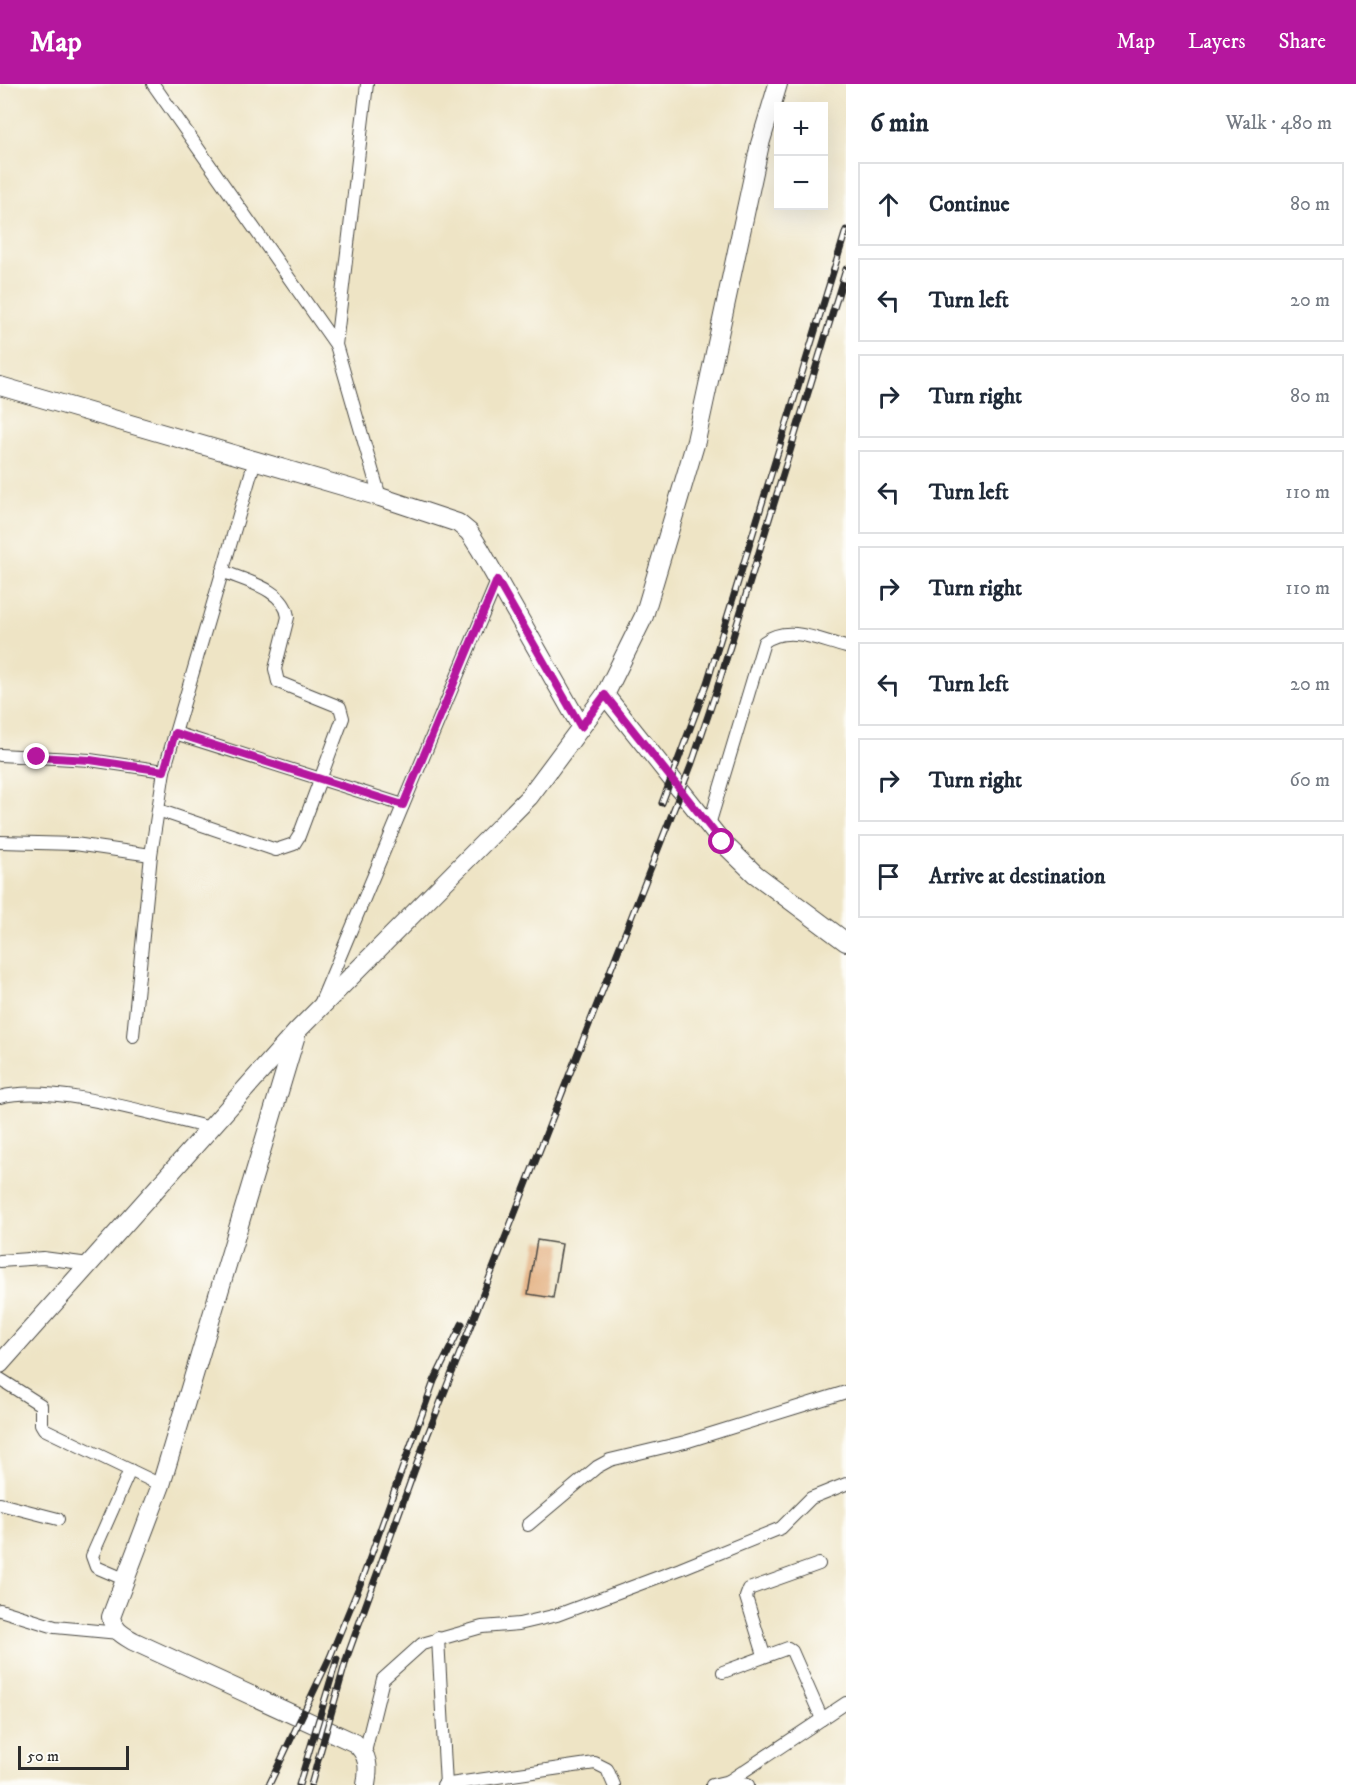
<!DOCTYPE html>
<html lang="en">
<head>
<meta charset="utf-8">
<style>
	:root { --surface:#fff; --page:#f2f2f3; --text:#1f2937; --muted:#747a83; --line:#e0e1e3; --accent:#b5179e }
	body { margin:0; font-family:"IM FELL DW Pica",serif; background:var(--page); color:var(--text) }
	.controls { position:absolute; right:18px; top:18px; display:grid; overflow:hidden; border-radius:0px; box-shadow:0 6px 24px #0002 }
	.controls button { width:54px; height:54px; display:grid; place-items:center; padding:0; border:0; border-bottom:2px solid var(--line); background:var(--surface); color:var(--text); font:30px sans-serif }
	.scale { position:absolute; left:18px; bottom:15px; width:111px; box-sizing:border-box; padding-left:6px; border:3px solid #2b2b2b; border-top:0; font-size:16px; line-height:21px; white-space:nowrap; color:#2b2b2b; -webkit-text-stroke:4px #fdfcf7; paint-order:stroke }
	.stop { position:absolute; width:18px; height:18px; margin:-14px; border:4px solid #b5179e; border-radius:50%; background:#fff }
	.stop.end { background:#b5179e; border-color:#fff; box-shadow:0 2px 6px #0008 }
	.list { margin:0; padding:0; list-style:none }
	h2 { display:flex; justify-content:space-between; align-items:center; height:78px; margin:0; padding:0 24px; font-size:26px }
	h2 small { font-size:20px; font-weight:400; color:var(--muted) }
	.list li { display:grid; grid-template-columns:39px 1fr auto; gap:18px; align-items:center; box-sizing:border-box; height:84px; margin:0 12px 12px; padding:0 12px; border:2px solid var(--line); border-radius:0px }
	.list b { display:block; font-size:22px; white-space:nowrap }
	.list em { font-size:20px; font-style:normal; color:var(--muted) }
	.icon { flex:none; width:33px; height:33px; fill:none; stroke:currentColor; stroke-width:2; stroke-linecap:round; stroke-linejoin:round }
	.map { position:relative; flex:none; width:846px; height:1701px; overflow:hidden }
	header { display:flex; align-items:center; gap:36px; box-sizing:border-box; height:84px; padding:0 30px; background:var(--accent); color:#fff }
	header strong { font-size:28px }
	nav { display:flex; gap:33px; margin-inline-start:auto; font-size:21px }
	main { display:flex }
	aside { flex:1; background:var(--surface) }
	.map>svg:first-child { display:block }
	.building { fill:#e4b182 }
	.lines { fill:none; stroke-linecap:round; stroke-linejoin:round }
	.street-casing { stroke:#484742; stroke-width:14 }
	.secondary-casing { stroke:#484742; stroke-width:20 }
	.street { stroke:#fff; stroke-width:12 }
	.secondary { stroke:#fff; stroke-width:18 }
	.rail-casing { stroke:#2b2b2b; stroke-width:7 }
	.rail { stroke:#fdfcf7; stroke-width:4.5; stroke-dasharray:14; stroke-linecap:butt }
	.route { stroke:#b5179e; stroke-width:8 }
</style>
</head>
<body>
<header>
<strong>Map</strong>
<nav><a>Map</a><a>Layers</a><a>Share</a></nav>
</header>
<main>
<div class="map">
<svg width="846" height="1701" viewBox="0 0 846 1701">
	<rect width="100%" height="100%" fill="#fdfcf7"/>
	<filter id="ink" filterUnits="userSpaceOnUse"><feTurbulence type="fractalNoise" baseFrequency=".0167" numOctaves="2"/><feDisplacementMap in="SourceGraphic" scale="12" xChannelSelector="R" yChannelSelector="G"/><feConvolveMatrix kernelMatrix="1 2 1 2 8 2 1 2 1" color-interpolation-filters="sRGB"/></filter>
	<filter id="wash" filterUnits="userSpaceOnUse"><feTurbulence type="fractalNoise" baseFrequency=".008" numOctaves="4" result="noise"/><feDisplacementMap in="SourceGraphic" scale="24" xChannelSelector="R" yChannelSelector="G"/><feGaussianBlur stdDeviation="1.35" result="paint"/><feColorMatrix in="noise" values="0 0 0 0 0 0 0 0 0 0 0 0 0 0 0 0 0 1.4 0 .05"/><feComposite in="paint" operator="in"/></filter>
	<g filter="url(#wash)">
		<rect width="100%" height="100%" fill="#eee4c5"/>
		<g id="blocks">
			<!-- building -->
			<polygon class="building" points="537,1156 562,1160 553,1214 528,1210"/>
		</g>
	</g>
	<g filter="url(#ink)">
		<use href="#blocks" fill-opacity="0" stroke="#484742" stroke-width="1.5"/>
		<g class="lines">
			<defs>
				<g id="street">
					<polyline points="153,0 336,261"/>
					<polyline points="367,0 336,261 380,413"/>
					<polyline points="175,649 403,721"/>
					<polyline points="0,671 90,676 164,687"/>
					<path d="M158,726L276,766L294,760L299,752L343,634L340,623L278,598L275,585L288,533C285,505 245,497 222,487"/>
					<path d="M709,741L764,558C788,540 819,556 846,563"/>
					<polyline points="0,758 75,760 151,771"/>
					<polyline points="320,920 497,497"/>
					<polyline points="133,952 151,771 164,687 255,376"/>
					<path d="M0,1013C53,999 155,1031 211,1044"/>
					<polyline points="0,1177 43,1174 89,1180"/>
					<polyline points="0,1295 41,1321 41,1340 44,1345 161,1401"/>
					<polyline points="0,1420 58,1435"/>
					<polyline points="528,1441 597,1383 610,1376 685,1358 846,1308"/>
					<polyline points="124,1495 96,1483 92,1472 130,1386"/>
					<polyline points="0,1526 55,1543 119,1549"/>
					<polyline points="438,1554 446,1701"/>
					<polyline points="764,1571 746,1513 749,1505 819,1480"/>
					<polyline points="723,1588 788,1564 792,1567 822,1635"/>
					<polyline points="365,1668 383,1595 422,1560 482,1543 519,1540 557,1531 680,1485 781,1444 811,1414 846,1400"/>
					<polyline points="729,1697 748,1701"/>
					<polyline points="443,1701 595,1679 607,1685 614,1701"/>
					<polyline points="712,1701 729,1697 846,1619"/>
				</g>
				<g id="secondary">
					<polyline points="0,302 380,413 458,439 469,448 480,465 581,643"/>
					<polyline points="605,611 722,758 755,790 846,858"/>
					<path d="M296,951L161,1401L111,1533C113,1546 123,1551 133,1557L355,1659C369,1671 369,1684 366,1701"/>
					<polyline points="0,1280 297,947 529,713 605,611 644,532 696,357 760,60 778,0"/>
				</g>
			</defs>
			<!-- street casing -->
			<use href="#street" class="street-casing"/>
			<!-- secondary casing -->
			<use href="#secondary" class="secondary-casing"/>
			<!-- street -->
			<use href="#street" class="street"/>
			<!-- secondary -->
			<use href="#secondary" class="secondary"/>
			<defs>
				<g id="rail">
					<polyline points="662,719 707,599 846,146"/>
					<polyline points="269,1701 330,1573 363,1493 434,1297 462,1240"/>
					<polyline points="299,1701 337,1575"/>
					<polyline points="311,1701 347,1573 424,1360 692,679 717,605 846,185"/>
				</g>
			</defs>
			<!-- rail casing -->
			<use href="#rail" class="rail-casing"/>
			<!-- rail -->
			<use href="#rail" class="rail"/>
		</g>
	</g>
	<g class="lines" filter="url(#ink)">
		<!-- route -->
		<polyline class="route" points="37,673 90,676 164,687 175,649 403,721 497,496 581,643 605,611 722,758"/>
	</g>
</svg>
<div class="controls">
<button>+</button>
<button>−</button>
</div>
<div class="scale">50 m</div>
<div class="stop" style="left:722px;top:758px"></div>
<div class="stop end" style="left:37px;top:673px"></div>
</div>
<aside>
<h2>6 min<small>Walk · 480 m</small></h2>
<ul class="list">
<li><svg class="icon" aria-label="ahead" viewBox="0 0 24 24"><path d="M12 20V5M6 11l6-6 6 6"/></svg><div><b>Continue</b></div><em>80 m</em></li>
<li><svg class="icon" aria-label="left" viewBox="0 0 24 24"><path d="M17 20v-9H6M10 6l-5 5 5 5"/></svg><div><b>Turn left</b></div><em>20 m</em></li>
<li><svg class="icon" aria-label="right" viewBox="0 0 24 24"><path d="M7 20v-9h11M14 6l5 5-5 5"/></svg><div><b>Turn right</b></div><em>80 m</em></li>
<li><svg class="icon" aria-label="left" viewBox="0 0 24 24"><path d="M17 20v-9H6M10 6l-5 5 5 5"/></svg><div><b>Turn left</b></div><em>110 m</em></li>
<li><svg class="icon" aria-label="right" viewBox="0 0 24 24"><path d="M7 20v-9h11M14 6l5 5-5 5"/></svg><div><b>Turn right</b></div><em>110 m</em></li>
<li><svg class="icon" aria-label="left" viewBox="0 0 24 24"><path d="M17 20v-9H6M10 6l-5 5 5 5"/></svg><div><b>Turn left</b></div><em>20 m</em></li>
<li><svg class="icon" aria-label="right" viewBox="0 0 24 24"><path d="M7 20v-9h11M14 6l5 5-5 5"/></svg><div><b>Turn right</b></div><em>60 m</em></li>
<li><svg class="icon" aria-label="arrive" viewBox="0 0 24 24"><path d="M6 21V4h12l-3 4 3 4H6"/></svg><div><b>Arrive at destination</b></div></li>
</ul>
</aside>
</main>
</body>
</html>
